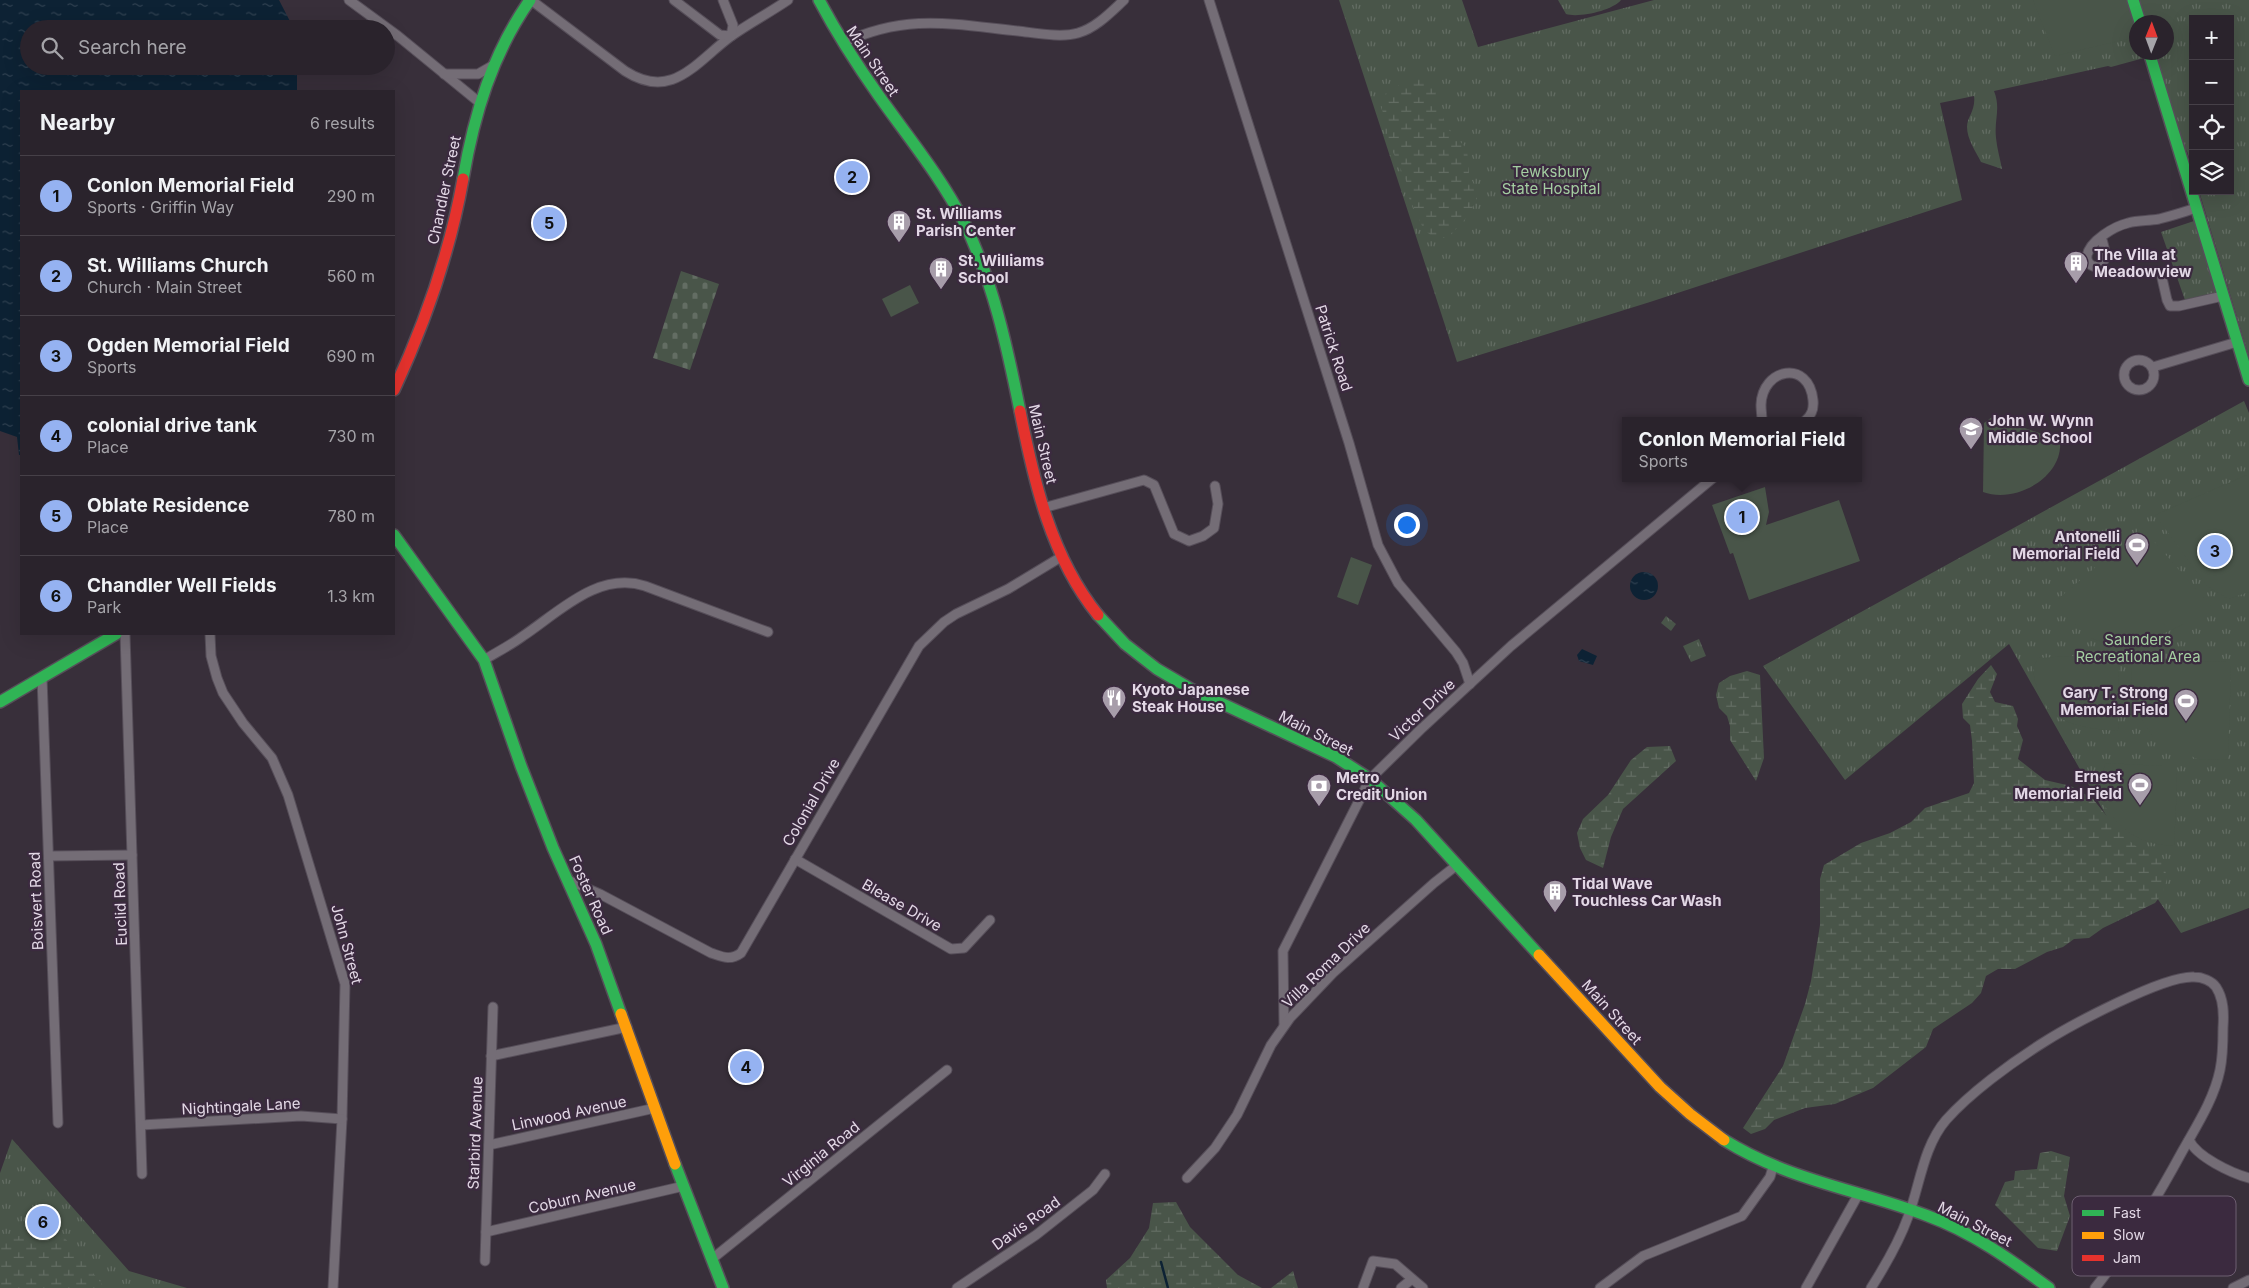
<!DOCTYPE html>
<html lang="en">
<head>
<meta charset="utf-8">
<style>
	:root { --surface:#2a232c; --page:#362f38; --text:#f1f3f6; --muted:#a5a4a9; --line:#464048; --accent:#95b2f1 }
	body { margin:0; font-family:Inter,sans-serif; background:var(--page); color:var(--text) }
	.controls { position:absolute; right:15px; top:15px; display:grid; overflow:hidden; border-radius:0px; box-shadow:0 5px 20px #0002 }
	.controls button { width:45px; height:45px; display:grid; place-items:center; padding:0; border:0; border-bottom:1px solid var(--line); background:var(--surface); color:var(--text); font:25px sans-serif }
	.compass { position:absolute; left:2129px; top:15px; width:45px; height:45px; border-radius:50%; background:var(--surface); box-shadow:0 5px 20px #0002; rotate:1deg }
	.you { position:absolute; left:1406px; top:524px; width:18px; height:18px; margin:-12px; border:4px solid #fff; border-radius:50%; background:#1a73e8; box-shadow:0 0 0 8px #1a73e833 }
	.badge { display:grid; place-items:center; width:32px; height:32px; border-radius:50%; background:var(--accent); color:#111; font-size:16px; font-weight:700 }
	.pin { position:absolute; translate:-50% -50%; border:2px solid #fff; box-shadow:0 1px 5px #0006 }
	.popup { position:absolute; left:1622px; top:417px; width:240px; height:65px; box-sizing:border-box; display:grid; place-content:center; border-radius:0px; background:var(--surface); filter:drop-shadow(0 1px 4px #0005); font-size:16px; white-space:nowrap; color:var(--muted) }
	.popup b { font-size:19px; color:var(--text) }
	.popup::after { content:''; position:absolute; left:50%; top:100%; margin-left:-10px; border:10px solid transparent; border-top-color:var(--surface) }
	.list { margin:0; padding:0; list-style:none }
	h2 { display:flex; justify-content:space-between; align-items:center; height:65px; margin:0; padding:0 20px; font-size:21px }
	h2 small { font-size:16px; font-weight:400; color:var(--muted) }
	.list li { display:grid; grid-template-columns:32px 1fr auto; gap:15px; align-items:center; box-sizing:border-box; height:80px; padding:0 20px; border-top:1px solid var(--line) }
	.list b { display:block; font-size:19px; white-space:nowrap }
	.list p { margin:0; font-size:16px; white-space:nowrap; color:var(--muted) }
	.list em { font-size:16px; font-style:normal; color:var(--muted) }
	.icon { flex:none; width:28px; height:28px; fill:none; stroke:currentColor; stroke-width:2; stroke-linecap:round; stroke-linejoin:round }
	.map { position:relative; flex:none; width:2249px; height:1288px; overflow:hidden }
	.search { position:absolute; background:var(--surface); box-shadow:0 5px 20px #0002; left:20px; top:20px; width:375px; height:55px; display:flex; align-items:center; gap:12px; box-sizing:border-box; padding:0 18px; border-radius:28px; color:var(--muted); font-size:19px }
	.panel { position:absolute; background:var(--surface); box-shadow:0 5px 20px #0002; left:20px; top:90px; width:375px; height:545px; border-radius:0px }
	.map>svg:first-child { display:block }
	.grass { fill:url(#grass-tufts) }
	.wetland { fill:url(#wetland-marsh) }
	.cemetery { fill:url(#cemetery-stones) }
	.garden { fill:#495549 }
	.water { fill:url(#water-ripples) }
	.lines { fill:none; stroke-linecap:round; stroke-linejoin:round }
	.stream { stroke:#0d2234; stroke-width:2.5 }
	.street-casing { stroke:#564e59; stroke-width:11 }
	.fast-casing { stroke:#564e59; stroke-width:14 }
	.slow-casing { stroke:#564e59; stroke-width:14 }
	.jam-casing { stroke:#564e59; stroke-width:14 }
	.street { stroke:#746d76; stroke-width:9 }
	.fast { stroke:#30b455; stroke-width:11 }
	.slow { stroke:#ff9f0a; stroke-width:11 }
	.jam { stroke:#e5322d; stroke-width:11 }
	.labels { text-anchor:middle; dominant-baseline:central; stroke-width:4.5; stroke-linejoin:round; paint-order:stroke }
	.street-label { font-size:15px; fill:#e3d8e6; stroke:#3b2a3f }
	.park-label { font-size:15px; fill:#a4cea1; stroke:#3b2a3f }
	.poi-label { font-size:15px; font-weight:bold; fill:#e3d8e6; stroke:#3b2a3f; text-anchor:start }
	.key { fill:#3b2a3f; stroke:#6d5e71; stroke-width:1 }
	.key-label { font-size:14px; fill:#e3d8e6 }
</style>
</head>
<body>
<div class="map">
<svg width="2249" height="1288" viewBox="0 0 2249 1288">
	<defs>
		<pattern id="grass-tufts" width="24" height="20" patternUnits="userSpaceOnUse" patternTransform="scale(1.25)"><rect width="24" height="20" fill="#495549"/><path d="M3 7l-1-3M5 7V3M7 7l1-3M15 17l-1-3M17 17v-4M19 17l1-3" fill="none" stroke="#636d63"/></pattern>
		<pattern id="wetland-marsh" width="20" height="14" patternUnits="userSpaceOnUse" patternTransform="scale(1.25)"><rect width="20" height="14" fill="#495549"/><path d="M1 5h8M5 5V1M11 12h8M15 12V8" fill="none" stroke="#636d63"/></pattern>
		<pattern id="cemetery-stones" width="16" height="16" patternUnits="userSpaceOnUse" patternTransform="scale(1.25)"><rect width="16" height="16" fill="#495549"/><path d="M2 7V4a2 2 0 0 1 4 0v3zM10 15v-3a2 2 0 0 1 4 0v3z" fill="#636d63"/></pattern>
		<pattern id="water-ripples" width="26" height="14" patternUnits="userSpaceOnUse" patternTransform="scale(1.25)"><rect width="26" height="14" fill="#0d2234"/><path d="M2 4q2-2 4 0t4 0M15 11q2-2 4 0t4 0" fill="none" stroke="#304151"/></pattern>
	</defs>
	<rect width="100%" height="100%" fill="#382f3a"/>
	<!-- grass -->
	<g class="grass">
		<path d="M1339,0H1462L1478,47L1654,0H2127L2136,32V52L2142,53L2144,58L2111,67L2108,66L1994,91C2001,109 1994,119 1996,138C1997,148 2000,159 2002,169L1981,162C1976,152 1967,139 1967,127C1967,117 1976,110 1974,96L1940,103L1962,200L1650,302L1457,362Z"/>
		<path d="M1558,0H1621C1612,11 1578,18 1566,14Z"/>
		<polygon points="2138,0 2249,0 2249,357 2199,191 2230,191 2230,19 2193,19 2193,169 2187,151 2182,147 2154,53 2166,52 2166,22 2145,22"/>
		<polygon points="2194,221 2216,293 2186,303 2161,232"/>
		<polygon points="2244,401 2249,413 2249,908 2181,933 2133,863 2009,644 1845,780 1763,666"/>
		<polygon points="1666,616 1676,624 1671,631 1661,623"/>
		<polygon points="1699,639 1706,656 1691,662 1683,646"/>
		<polygon points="12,1139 129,1271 187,1288 0,1288 0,1173"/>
	</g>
	<!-- wetland -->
	<g class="wetland">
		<polygon points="1413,77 1434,78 1436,99 1447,128 1467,149 1469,175 1477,190 1477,199 1467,217 1449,237 1436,239 1424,230 1408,196 1406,181 1388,141 1386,120 1380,105 1386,93"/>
		<polygon points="1991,665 1997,674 1990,692 1995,702 2013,706 2018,719 2017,726 2023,740 2018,759 2045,780 2071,786 2093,799 2123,836 2136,846 2152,852 2163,860 2167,879 2162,894 2155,903 2103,928 2089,938 2074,939 2063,947 2047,952 2015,969 1998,969 1986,976 1981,993 1972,1003 1933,1029 1926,1047 1873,1088 1835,1104 1805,1108 1774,1120 1765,1129 1751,1134 1743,1128 1783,1066 1805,1004 1811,981 1820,925 1820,879 1824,865 1861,843 1890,833 1911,822 1925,808 1969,793 1974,783 1972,741 1970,725 1963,718 1962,704 1978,679"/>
		<polygon points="1747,671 1760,675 1764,758 1756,781 1730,740 1730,726 1727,716 1719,708 1716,695 1719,683 1730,676"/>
		<polygon points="1670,746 1676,761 1623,809 1611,837 1603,868 1586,860 1580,848 1577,833 1583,819 1608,795 1631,760 1647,747"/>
		<polygon points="2051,1151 2070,1157 2064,1196 2070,1216 2057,1251 2038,1248 1995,1205 2005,1182 2014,1180 2015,1171 2037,1169 2040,1153"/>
		<polygon points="1176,1202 1190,1227 1238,1275 1262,1288 1107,1288 1106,1280 1130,1258 1149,1228 1153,1203"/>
		<polygon points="60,1232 105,1288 0,1288 0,1238"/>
		<polygon points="1293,1271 1298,1288 1271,1288"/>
	</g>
	<!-- cemetery -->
	<polygon class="cemetery" points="681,271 719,284 690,370 653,358"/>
	<!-- garden -->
	<g class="garden">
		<polygon points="2033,0 2128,0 2136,30 2136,37 2055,56"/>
		<polygon points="910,285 919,303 891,317 882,299"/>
		<path d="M1992,417L2060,440C2064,477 2016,504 1983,492L1984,423Z"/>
		<polygon points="2247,475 2249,476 2249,592 2228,599 2207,586 2155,515"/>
		<polygon points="1765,487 1769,512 1766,525 1839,500 1860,561 1749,600 1733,553 1730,554 1712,505"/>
		<polygon points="2142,528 2211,606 2184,624 2143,643 2116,647 2091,638 2052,604"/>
		<polygon points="1351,557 1372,565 1358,605 1337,597"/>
		<path d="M2088,655L2114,658L2119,666L2118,731C2082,728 2047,725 2036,684C2033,673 2032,668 2038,658Z"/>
		<polygon points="2133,659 2226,662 2231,666 2228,759 2199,760 2153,737 2133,706 2131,676"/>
		<path d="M2105,763L2162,766L2176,773L2177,784L2174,846C2134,844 2120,828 2098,797Z"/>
	</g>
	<!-- water -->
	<g class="water">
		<polygon points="0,0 279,0 294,29 29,29 29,66 297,66 297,91 21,91 21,455 19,455 17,437 0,431"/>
		<circle cx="1644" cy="586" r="14"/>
		<polygon points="1582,649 1597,656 1593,665 1579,661 1577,655"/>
	</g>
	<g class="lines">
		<!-- stream -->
		<polyline class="stream" points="1161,1262 1168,1288"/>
		<defs>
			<g id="street">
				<polyline points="349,0 398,36 480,103"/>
				<path d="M531,0L625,71C672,101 695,63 730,37C748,24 769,13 788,0"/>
				<polyline points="674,0 720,35 731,36 733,25 723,0"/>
				<polyline points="1209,0 1349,443 1378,545 1398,583 1456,652 1463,663 1470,684"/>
				<path d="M843,43C906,13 952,24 1018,31C1036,33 1061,38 1078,33C1096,28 1111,12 1124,0"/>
				<polyline points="444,74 478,74 492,66"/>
				<path d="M2101,237C2105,248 2109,264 2095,267C2090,265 2086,262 2087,256C2089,241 2115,226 2128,223C2138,220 2148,221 2159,219C2171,216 2184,212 2196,208"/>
				<polyline points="2162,278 2167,300 2170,306 2179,306 2223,296"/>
				<circle cx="2139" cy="375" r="15"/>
				<polyline points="2153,367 2237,342"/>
				<path d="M1762,421C1762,416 1761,410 1761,405C1762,368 1809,359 1813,400C1814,409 1812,415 1805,421"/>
				<polyline points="1043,508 1144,480 1154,485 1174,534 1189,541 1203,536 1214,528 1218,504 1215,486"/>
				<polyline points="125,634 142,1174"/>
				<polyline points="210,634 211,656 217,678 223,693 243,723 272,758 288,795 345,984 342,1119 333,1288"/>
				<path d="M484,660C497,652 511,645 523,636C559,612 598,571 645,586L768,632"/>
				<polyline points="42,677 58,1123"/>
				<polyline points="49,856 132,855"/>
				<polyline points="795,859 951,949 964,948 990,920"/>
				<path d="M568,880L600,894L711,953C723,957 730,961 741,953L919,646L944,622L956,614L1008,589L1061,557"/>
				<polyline points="1284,1025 1283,951 1370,779 1420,730 1511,646 1713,478"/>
				<polyline points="491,1056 627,1027"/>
				<polyline points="141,1125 301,1116 342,1119"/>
				<path d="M2189,1140C2197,1157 2231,1173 2249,1178"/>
				<polyline points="489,1145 655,1108"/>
				<polyline points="1187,1178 1215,1148 1237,1115 1271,1045 1290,1018 1333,973 1434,883 1457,865"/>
				<polyline points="486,1232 684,1186"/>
				<polyline points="712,1259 947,1070"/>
				<polyline points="485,1261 493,1007"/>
				<polyline points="957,1288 1036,1235 1093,1190 1105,1174"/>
				<polyline points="1363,1288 1373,1261 1395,1264 1423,1288"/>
				<polyline points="1401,1288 1412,1279"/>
				<polyline points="1600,1288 1643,1256 1742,1216 1770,1177 1773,1167"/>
				<polyline points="1806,1288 1858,1195"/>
				<path d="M1871,1288C1885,1266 1899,1242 1908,1217C1920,1185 1923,1147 1946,1120C1970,1093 2011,1063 2041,1044C2069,1026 2164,975 2194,977C2202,977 2212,981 2216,987C2224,999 2224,1014 2223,1028C2223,1042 2223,1056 2220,1070C2214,1099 2197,1125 2183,1150C2157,1198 2130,1244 2095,1288"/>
				<polyline points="2233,1288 2249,1280"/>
			</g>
			<g id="fast">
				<path d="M819,0C837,34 857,65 879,96C908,137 941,177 964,222C993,282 1007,346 1020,411"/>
				<polyline points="2133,0 2140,22"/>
				<polyline points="2149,52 2249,380"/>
				<path d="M463,179C474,115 492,54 530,0"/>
				<polyline points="394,535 484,660 521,766 553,848 596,944 621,1014"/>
				<polyline points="1098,615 1125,644 1157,669 1191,689 1336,757 1370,779 1416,820 1539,955"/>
				<polyline points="0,702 116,634"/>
				<path d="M1724,1140C1790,1181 1857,1189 1928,1216C1972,1232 2011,1260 2049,1288"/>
				<polyline points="675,1164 723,1288"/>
			</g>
			<g id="slow">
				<polyline points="1539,955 1660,1087 1690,1114 1724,1140"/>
				<polyline points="621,1014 675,1164"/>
			</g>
			<g id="jam">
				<path d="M394,390C425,323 450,252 463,179"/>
				<path d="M1020,411C1034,482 1051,557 1098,615"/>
			</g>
		</defs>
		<!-- street casing -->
		<use href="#street" class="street-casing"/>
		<!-- fast casing -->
		<use href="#fast" class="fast-casing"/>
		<!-- slow casing -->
		<use href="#slow" class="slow-casing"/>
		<!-- jam casing -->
		<use href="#jam" class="jam-casing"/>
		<!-- street -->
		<use href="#street" class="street"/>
		<!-- fast -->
		<use href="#fast" class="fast"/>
		<!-- slow -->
		<use href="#slow" class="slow"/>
		<!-- jam -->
		<use href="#jam" class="jam"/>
	</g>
	<!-- icons -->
	<defs>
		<symbol id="building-pin" viewBox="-11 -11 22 30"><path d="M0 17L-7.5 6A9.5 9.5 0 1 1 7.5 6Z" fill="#a79daa" stroke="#3b2a3f"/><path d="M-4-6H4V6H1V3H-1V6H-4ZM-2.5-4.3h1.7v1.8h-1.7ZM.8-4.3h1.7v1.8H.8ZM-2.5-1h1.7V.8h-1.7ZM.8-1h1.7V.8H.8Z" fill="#fff"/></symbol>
		<symbol id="school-pin" viewBox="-11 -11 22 30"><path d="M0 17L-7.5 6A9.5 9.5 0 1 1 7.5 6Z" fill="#a79daa" stroke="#3b2a3f"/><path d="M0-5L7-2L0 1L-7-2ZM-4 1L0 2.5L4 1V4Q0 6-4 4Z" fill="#fff"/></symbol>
		<symbol id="stadium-pin" viewBox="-11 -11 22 30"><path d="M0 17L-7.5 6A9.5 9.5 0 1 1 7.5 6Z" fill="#a79daa" stroke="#3b2a3f"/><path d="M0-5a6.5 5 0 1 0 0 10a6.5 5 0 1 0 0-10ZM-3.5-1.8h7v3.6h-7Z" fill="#fff"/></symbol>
		<symbol id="restaurant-pin" viewBox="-11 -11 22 30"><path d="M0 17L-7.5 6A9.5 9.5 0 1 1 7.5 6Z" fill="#a79daa" stroke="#3b2a3f"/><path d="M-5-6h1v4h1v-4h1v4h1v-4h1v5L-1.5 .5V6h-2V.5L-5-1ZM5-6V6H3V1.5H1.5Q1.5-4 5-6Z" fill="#fff"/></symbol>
		<symbol id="bank-pin" viewBox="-11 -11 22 30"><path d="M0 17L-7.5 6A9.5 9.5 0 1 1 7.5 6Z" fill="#a79daa" stroke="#3b2a3f"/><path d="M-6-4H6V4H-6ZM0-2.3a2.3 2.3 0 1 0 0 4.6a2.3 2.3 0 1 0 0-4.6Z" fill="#fff"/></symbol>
	</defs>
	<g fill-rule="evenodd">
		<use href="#building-pin" x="885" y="208" width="28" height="38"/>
		<use href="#building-pin" x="2062" y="249" width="28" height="38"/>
		<use href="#building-pin" x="927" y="255" width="28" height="38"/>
		<use href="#school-pin" x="1957" y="415" width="28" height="38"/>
		<use href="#stadium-pin" x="2123" y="531" width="28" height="38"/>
		<use href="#restaurant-pin" x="1100" y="684" width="28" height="38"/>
		<use href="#stadium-pin" x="2172" y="687" width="28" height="38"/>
		<use href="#stadium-pin" x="2126" y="771" width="28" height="38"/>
		<use href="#bank-pin" x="1305" y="772" width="28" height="38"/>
		<use href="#building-pin" x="1541" y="878" width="28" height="38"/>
	</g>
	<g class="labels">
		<!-- street labels -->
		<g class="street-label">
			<text transform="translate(873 61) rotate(56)">Main Street</text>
			<text transform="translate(444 190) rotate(-78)">Chandler Street</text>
			<text transform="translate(1334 348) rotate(72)">Patrick Road</text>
			<text transform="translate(1043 444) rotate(77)">Main Street</text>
			<text transform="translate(1422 710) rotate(-43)">Victor Drive</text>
			<text transform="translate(1316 733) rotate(27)">Main Street</text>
			<text transform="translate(811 802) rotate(-60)">Colonial Drive</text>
			<text transform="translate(591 895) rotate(66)">Foster Road</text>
			<text transform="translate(36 901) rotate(-92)">Boisvert Road</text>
			<text transform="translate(120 904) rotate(-92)">Euclid Road</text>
			<text transform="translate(902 905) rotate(30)">Blease Drive</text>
			<text transform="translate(347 944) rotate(75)">John Street</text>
			<text transform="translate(1326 965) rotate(-44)">Villa Roma Drive</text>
			<text transform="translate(1612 1012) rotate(48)">Main Street</text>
			<text transform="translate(241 1106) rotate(-3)">Nightingale Lane</text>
			<text transform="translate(569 1113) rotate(-12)">Linwood Avenue</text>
			<text transform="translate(475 1133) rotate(-88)">Starbird Avenue</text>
			<text transform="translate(821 1154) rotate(-39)">Virginia Road</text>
			<text transform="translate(582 1196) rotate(-13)">Coburn Avenue</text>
			<text transform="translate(1026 1223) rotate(-36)">Davis Road</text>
			<text transform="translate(1975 1224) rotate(27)">Main Street</text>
		</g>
		<!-- park labels -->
		<g class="park-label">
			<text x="1551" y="171">Tewksbury<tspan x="1551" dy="17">State Hospital</tspan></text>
			<text x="2138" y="639">Saunders<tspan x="2138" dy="17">Recreational Area</tspan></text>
		</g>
		<!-- poi labels -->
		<g class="poi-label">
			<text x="916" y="213">St. Williams<tspan x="916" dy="17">Parish Center</tspan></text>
			<text x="2094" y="254">The Villa at<tspan x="2094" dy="17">Meadowview</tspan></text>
			<text x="958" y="260">St. Williams<tspan x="958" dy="17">School</tspan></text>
			<text x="1988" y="420">John W. Wynn<tspan x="1988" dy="17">Middle School</tspan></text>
			<text x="2120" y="536" text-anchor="end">Antonelli<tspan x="2120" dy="17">Memorial Field</tspan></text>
			<text x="1132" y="689">Kyoto Japanese<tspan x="1132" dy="17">Steak House</tspan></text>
			<text x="2168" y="692" text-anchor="end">Gary T. Strong<tspan x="2168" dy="17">Memorial Field</tspan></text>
			<text x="2122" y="776" text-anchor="end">Ernest<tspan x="2122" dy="17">Memorial Field</tspan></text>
			<text x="1336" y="777">Metro<tspan x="1336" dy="17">Credit Union</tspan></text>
			<text x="1572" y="883">Tidal Wave<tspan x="1572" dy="17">Touchless Car Wash</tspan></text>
		</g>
	</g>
	<!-- legend -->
	<rect x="2072" y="1196" width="164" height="80" rx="8" class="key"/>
	<rect x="2082" y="1210" width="22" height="6" fill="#30b455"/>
	<rect x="2082" y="1232" width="22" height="7" fill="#ff9f0a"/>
	<rect x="2082" y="1255" width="22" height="6" fill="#e5322d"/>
	<g class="key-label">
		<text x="2113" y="1218">Fast</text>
		<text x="2113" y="1240">Slow</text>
		<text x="2113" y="1263">Jam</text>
	</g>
</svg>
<div class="controls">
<button>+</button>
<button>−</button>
<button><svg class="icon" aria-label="locate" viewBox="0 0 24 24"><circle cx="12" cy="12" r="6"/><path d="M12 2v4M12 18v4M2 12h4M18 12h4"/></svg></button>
<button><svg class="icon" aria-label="layers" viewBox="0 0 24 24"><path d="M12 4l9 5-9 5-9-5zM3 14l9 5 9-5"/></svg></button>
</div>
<svg class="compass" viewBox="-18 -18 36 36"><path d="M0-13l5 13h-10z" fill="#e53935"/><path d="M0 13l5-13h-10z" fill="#a5a4a9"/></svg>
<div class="you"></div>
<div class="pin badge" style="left:1742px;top:517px">1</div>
<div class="popup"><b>Conlon Memorial Field</b>Sports</div>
<div class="pin badge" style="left:852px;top:177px">2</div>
<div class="pin badge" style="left:2215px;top:551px">3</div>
<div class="pin badge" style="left:746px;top:1067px">4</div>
<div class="pin badge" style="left:549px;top:223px">5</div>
<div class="pin badge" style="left:43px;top:1222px">6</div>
<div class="search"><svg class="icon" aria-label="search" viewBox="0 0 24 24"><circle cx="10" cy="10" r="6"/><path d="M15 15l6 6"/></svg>Search here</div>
<section class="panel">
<h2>Nearby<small>6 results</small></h2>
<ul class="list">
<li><span class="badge">1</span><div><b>Conlon Memorial Field</b><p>Sports · Griffin Way</p></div><em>290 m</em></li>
<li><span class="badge">2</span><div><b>St. Williams Church</b><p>Church · Main Street</p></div><em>560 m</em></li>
<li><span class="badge">3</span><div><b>Ogden Memorial Field</b><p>Sports</p></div><em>690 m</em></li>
<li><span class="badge">4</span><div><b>colonial drive tank</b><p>Place</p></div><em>730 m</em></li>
<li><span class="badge">5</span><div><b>Oblate Residence</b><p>Place</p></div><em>780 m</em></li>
<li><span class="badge">6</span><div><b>Chandler Well Fields</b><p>Park</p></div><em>1.3 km</em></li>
</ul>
</section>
</div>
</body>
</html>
